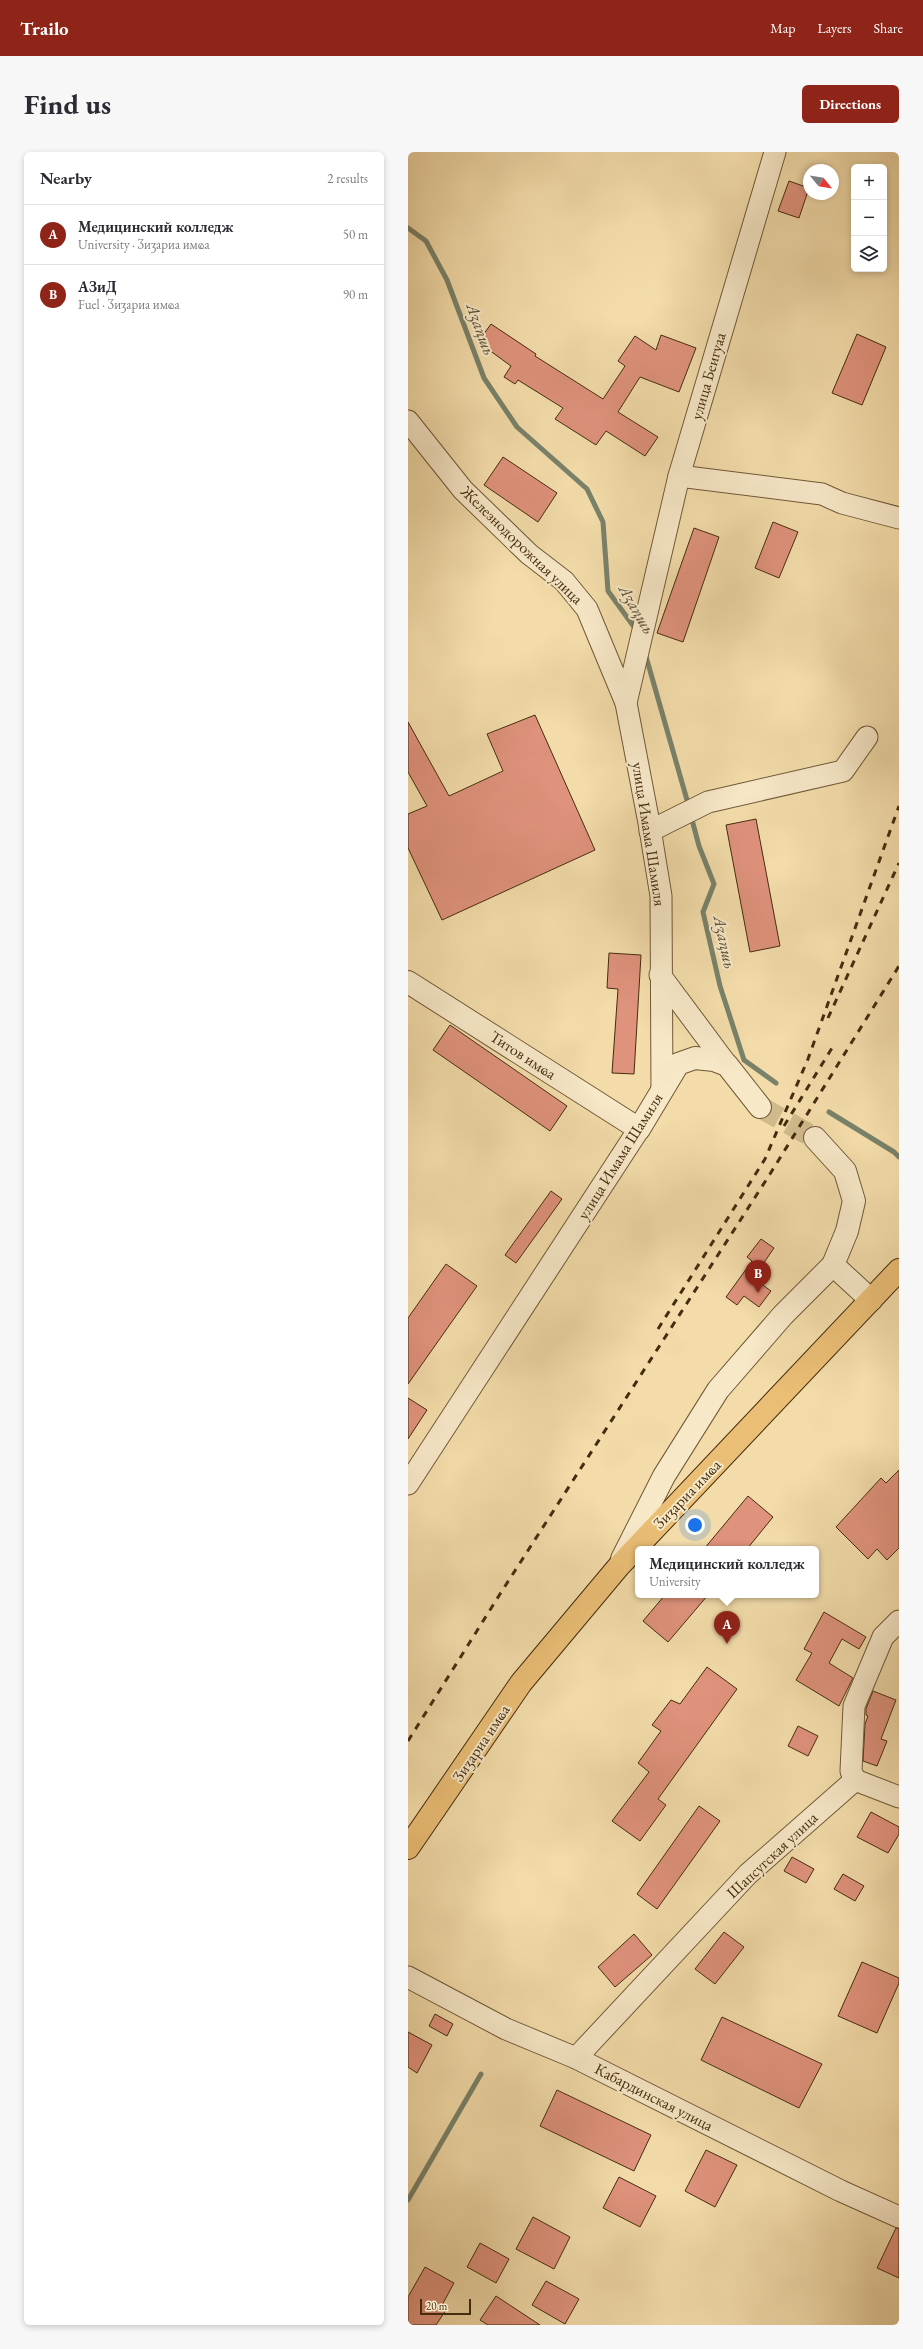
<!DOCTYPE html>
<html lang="en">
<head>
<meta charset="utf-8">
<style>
	:root { --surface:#fff; --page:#f7f7f7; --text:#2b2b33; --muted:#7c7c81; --line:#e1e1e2; --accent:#8f2418 }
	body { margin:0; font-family:"EB Garamond",serif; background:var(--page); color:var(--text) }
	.controls { position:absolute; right:12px; top:12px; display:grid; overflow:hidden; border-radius:6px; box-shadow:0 2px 6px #0003 }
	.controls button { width:36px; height:36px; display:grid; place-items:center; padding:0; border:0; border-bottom:1px solid var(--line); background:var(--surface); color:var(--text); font:20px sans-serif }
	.compass { position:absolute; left:395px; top:12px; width:36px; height:36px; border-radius:50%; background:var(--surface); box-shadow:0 2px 6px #0003; rotate:120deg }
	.scale { position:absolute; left:12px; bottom:10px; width:51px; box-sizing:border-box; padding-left:4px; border:2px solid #452c0f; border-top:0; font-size:11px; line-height:14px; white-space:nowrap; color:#452c0f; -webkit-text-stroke:3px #f7e8c8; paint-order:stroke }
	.you { position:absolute; left:287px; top:1373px; width:14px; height:14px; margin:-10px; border:3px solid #fff; border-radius:50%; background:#1a73e8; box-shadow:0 0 0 6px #1a73e833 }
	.badge { display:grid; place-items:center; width:26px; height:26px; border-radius:50%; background:var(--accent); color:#fff; font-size:13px; font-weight:700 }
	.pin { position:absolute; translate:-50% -33px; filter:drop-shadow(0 1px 2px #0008) }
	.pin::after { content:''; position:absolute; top:21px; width:14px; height:12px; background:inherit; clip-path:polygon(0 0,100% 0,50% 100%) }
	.popup { position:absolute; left:227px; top:1394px; width:184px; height:52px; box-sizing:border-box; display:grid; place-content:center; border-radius:6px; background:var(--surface); filter:drop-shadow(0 1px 3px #0005); font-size:13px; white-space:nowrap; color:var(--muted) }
	.popup b { font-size:15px; color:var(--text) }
	.popup::after { content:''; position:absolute; left:50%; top:100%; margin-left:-8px; border:8px solid transparent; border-top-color:var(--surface) }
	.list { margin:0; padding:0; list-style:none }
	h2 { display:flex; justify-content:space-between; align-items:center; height:52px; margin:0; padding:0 16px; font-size:17px }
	h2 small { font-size:13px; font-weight:400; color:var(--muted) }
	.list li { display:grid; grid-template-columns:26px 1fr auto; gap:12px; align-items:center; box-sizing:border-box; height:60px; padding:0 16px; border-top:1px solid var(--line) }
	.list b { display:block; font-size:15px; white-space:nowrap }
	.list p { margin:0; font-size:13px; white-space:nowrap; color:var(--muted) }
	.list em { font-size:13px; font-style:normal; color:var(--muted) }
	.icon { flex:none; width:22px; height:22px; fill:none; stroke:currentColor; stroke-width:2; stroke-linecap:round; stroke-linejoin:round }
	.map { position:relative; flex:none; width:491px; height:2173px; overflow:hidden; border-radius:6px }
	header { display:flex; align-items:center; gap:24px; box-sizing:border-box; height:56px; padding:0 20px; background:var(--accent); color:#fff }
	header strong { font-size:19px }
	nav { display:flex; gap:22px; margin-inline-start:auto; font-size:14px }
	.intro { display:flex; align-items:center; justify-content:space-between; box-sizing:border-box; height:96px; padding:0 24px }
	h1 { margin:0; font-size:28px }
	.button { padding:10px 18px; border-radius:6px; background:var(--accent); color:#fff; font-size:14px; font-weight:700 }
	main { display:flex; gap:24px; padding:0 24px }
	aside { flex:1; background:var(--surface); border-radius:6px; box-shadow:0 2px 6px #0003 }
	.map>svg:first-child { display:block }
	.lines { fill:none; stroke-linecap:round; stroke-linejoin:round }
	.stream { stroke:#79826a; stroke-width:5 }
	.building { fill:#df927c; stroke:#452c0f }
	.tertiary-tunnel { stroke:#d0b98b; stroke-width:22; stroke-dasharray:22 11; stroke-linecap:butt }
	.minor-casing { stroke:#705836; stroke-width:23 }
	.tertiary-casing { stroke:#705836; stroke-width:24 }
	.trunk-casing { stroke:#452c0f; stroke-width:24 }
	.minor { stroke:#f7e8c8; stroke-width:21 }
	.tertiary { stroke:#f7e8c8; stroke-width:22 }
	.trunk { stroke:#eabe75; stroke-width:22 }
	.rail { stroke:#452c0f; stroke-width:3; stroke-dasharray:7 7; stroke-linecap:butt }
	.labels { text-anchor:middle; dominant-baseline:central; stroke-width:4; stroke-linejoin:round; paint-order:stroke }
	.street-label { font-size:16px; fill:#452c0f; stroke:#f7e8c8 }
	.water-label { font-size:17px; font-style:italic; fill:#5b5035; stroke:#f7e8c8 }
</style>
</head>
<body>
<header>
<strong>Trailo</strong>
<nav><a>Map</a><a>Layers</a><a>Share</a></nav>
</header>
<div class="intro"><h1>Find us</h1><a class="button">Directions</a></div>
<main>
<aside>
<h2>Nearby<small>2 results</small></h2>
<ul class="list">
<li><span class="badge">A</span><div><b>Медицинский колледж</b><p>University · Ӡиӡариа имҩа</p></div><em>50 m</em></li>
<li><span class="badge">B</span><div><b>АЗиД</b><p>Fuel · Ӡиӡариа имҩа</p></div><em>90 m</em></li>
</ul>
</aside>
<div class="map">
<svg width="491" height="2173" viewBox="0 0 491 2173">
	<rect width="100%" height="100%" fill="#f3dcaa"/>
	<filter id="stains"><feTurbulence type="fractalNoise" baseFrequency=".005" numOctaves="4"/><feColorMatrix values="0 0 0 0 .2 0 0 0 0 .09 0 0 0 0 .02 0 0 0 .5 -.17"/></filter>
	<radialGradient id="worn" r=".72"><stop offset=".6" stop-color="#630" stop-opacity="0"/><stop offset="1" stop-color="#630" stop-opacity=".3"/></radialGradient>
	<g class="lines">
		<!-- stream -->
		<g class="stream">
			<polyline points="0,76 18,89 39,128 76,226 109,275 179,337 195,370 200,439 229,479"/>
			<polyline points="237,501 281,655"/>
			<polyline points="283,664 291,694 306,732 295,760 312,834 336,908 368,931"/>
			<polyline points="421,960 486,1000 491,1005"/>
			<polyline points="0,2048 73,1922"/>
		</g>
	</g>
	<!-- building -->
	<g class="building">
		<polygon points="381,29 401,36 391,66 370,59"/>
		<polygon points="83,172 128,202 127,204 195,247 217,214 210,209 227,184 248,198 253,183 288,196 271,240 232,225 210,260 250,285 237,304 198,279 188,293 147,267 155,256 110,228 107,232 96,225 103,214 70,190"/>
		<polygon points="449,182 478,195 454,253 424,241"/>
		<polygon points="95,305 149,341 130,370 76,333"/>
		<polygon points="365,370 390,380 371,426 347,416"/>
		<polygon points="286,376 311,385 275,490 249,481"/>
		<polygon points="127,563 187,698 34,768 0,696 0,662 19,654 0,620 0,570 41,644 95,619 79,582"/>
		<polygon points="348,667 372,794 342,800 318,673"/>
		<polygon points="201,801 233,803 226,922 204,921 210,837 199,836"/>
		<polygon points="42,873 159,954 142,979 25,898"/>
		<polygon points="143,1039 154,1047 108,1111 97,1103"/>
		<polygon points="353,1087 366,1096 353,1115 356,1117 348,1128 363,1139 351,1155 336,1144 329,1153 318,1145 344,1109 339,1105"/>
		<polygon points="38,1112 69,1134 0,1232 0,1166"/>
		<polygon points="0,1246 19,1258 0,1287"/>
		<polygon points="491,1318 491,1396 479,1408 469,1397 460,1407 428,1375 473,1326 478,1331"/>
		<polygon points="340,1344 365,1365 339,1397 296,1397"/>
		<polygon points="257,1443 300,1443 260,1490 235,1469"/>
		<polygon points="416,1460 458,1485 451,1497 434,1487 421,1511 445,1526 431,1554 388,1528 404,1501 396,1497"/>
		<polygon points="299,1515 329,1537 250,1647 258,1653 232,1689 204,1669 241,1620 230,1611 253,1579 244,1573 263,1548 272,1552"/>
		<polygon points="465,1539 488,1548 473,1587 479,1589 469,1614 455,1609 457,1572 460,1564 458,1563 458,1557"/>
		<polygon points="390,1574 410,1584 400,1604 380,1594"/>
		<polygon points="291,1654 312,1669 249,1757 229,1742"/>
		<polygon points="463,1660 491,1675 491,1682 480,1701 449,1685"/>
		<polygon points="384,1705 406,1717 398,1731 376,1719"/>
		<polygon points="435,1722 456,1734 447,1749 426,1737"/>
		<polygon points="316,1780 336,1795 307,1832 287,1817"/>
		<polygon points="226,1782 244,1803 207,1835 190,1815"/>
		<polygon points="454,1810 491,1826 491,1831 469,1881 430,1864"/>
		<polygon points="27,1862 45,1872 39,1884 21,1874"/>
		<polygon points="314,1865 414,1912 391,1956 293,1908"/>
		<polygon points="0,1880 24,1893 9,1921 0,1915"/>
		<polygon points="149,1938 243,1983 226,2019 132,1974"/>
		<polygon points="298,1998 329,2013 307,2055 277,2039"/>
		<polygon points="211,2025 248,2044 232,2075 195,2056"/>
		<polygon points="125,2065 162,2085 146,2117 108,2097"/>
		<polygon points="488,2076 491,2077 491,2126 469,2116"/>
		<polygon points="72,2091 101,2107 88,2131 59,2115"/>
		<polygon points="17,2115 46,2131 33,2155 38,2158 28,2173 0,2173 0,2145"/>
		<polygon points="138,2129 171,2147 157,2172 124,2153"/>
		<polygon points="88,2144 132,2173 80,2173 72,2168"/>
	</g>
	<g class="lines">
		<!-- tertiary-tunnel -->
		<polyline class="tertiary-tunnel" points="352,955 407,986"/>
		<defs>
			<g id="minor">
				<polyline points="0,269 55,338 121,402 156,429 179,457 218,551"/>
				<polyline points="271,324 414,342 434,351 491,366"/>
				<polyline points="242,679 300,650 435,619 459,585"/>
				<polyline points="252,823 319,913"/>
				<polyline points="254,939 253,744 241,671 218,551 271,324 367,0"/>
				<polyline points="0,1332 231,977"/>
				<polyline points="447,1628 443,1619 446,1554 475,1485 491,1469"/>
				<polyline points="447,1628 491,1645"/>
				<polyline points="0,1825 98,1877 168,1906 433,2039 491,2065"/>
				<polyline points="168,1906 340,1722 447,1628"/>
			</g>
			<g id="tertiary">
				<polyline points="0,830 231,977 270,912 287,906 306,908 319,913 352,955"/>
				<polyline points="425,1113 463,1148"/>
				<polyline points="214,1407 256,1324 310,1238 375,1163 425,1113 439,1079 446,1049 437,1019 407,986"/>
			</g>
			<polyline id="trunk" points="0,1696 113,1531 211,1414 491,1118"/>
		</defs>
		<!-- minor casing -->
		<use href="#minor" class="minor-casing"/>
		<!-- tertiary casing -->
		<use href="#tertiary" class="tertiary-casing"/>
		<!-- trunk casing -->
		<use href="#trunk" class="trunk-casing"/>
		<!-- minor -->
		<use href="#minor" class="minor"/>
		<!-- tertiary -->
		<use href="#tertiary" class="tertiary"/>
		<!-- trunk -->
		<use href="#trunk" class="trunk"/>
		<!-- rail -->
		<g class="rail">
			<polyline points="420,866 491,711"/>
			<polyline points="376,974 424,896"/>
			<polyline points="250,1177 357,1007 400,907 491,654"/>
			<polyline points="0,1589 92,1442 362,1022 491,814"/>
		</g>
	</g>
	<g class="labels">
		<!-- street labels -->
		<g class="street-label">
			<text transform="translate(300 224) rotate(-74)">улица Беигуаа</text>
			<text transform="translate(114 393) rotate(44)">Железнодорожная улица</text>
			<text transform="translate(241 682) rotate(81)">улица Имама Шамиля</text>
			<text transform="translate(115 903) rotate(33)">Титов имҩа</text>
			<text transform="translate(212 1004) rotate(-58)">улица Имама Шамиля</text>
			<text transform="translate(279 1342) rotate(-46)">Ӡиӡариа имҩа</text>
			<text transform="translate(73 1591) rotate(-56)">Ӡиӡариа имҩа</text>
			<text transform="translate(364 1703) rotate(-43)">Шапсугская улица</text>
			<text transform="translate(246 1945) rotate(27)">Кабардинская улица</text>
		</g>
		<!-- water labels -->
		<g class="water-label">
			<text transform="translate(73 177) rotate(70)">Аӡаԥшь</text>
			<text transform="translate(229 457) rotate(60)">Аӡаԥшь</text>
			<text transform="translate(317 790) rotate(78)">Аӡаԥшь</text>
		</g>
	</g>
	<rect width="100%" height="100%" filter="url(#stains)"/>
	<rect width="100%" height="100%" fill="url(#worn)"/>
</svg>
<div class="controls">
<button>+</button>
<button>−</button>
<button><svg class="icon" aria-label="layers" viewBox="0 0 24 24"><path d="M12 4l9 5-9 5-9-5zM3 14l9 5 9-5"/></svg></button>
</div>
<svg class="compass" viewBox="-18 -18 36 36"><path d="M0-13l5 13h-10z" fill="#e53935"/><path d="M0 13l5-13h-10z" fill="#7c7c81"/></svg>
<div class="scale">20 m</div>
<div class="you"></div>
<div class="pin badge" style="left:319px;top:1492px">A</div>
<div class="popup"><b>Медицинский колледж</b>University</div>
<div class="pin badge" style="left:350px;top:1141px">B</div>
</div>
</main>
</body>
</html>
